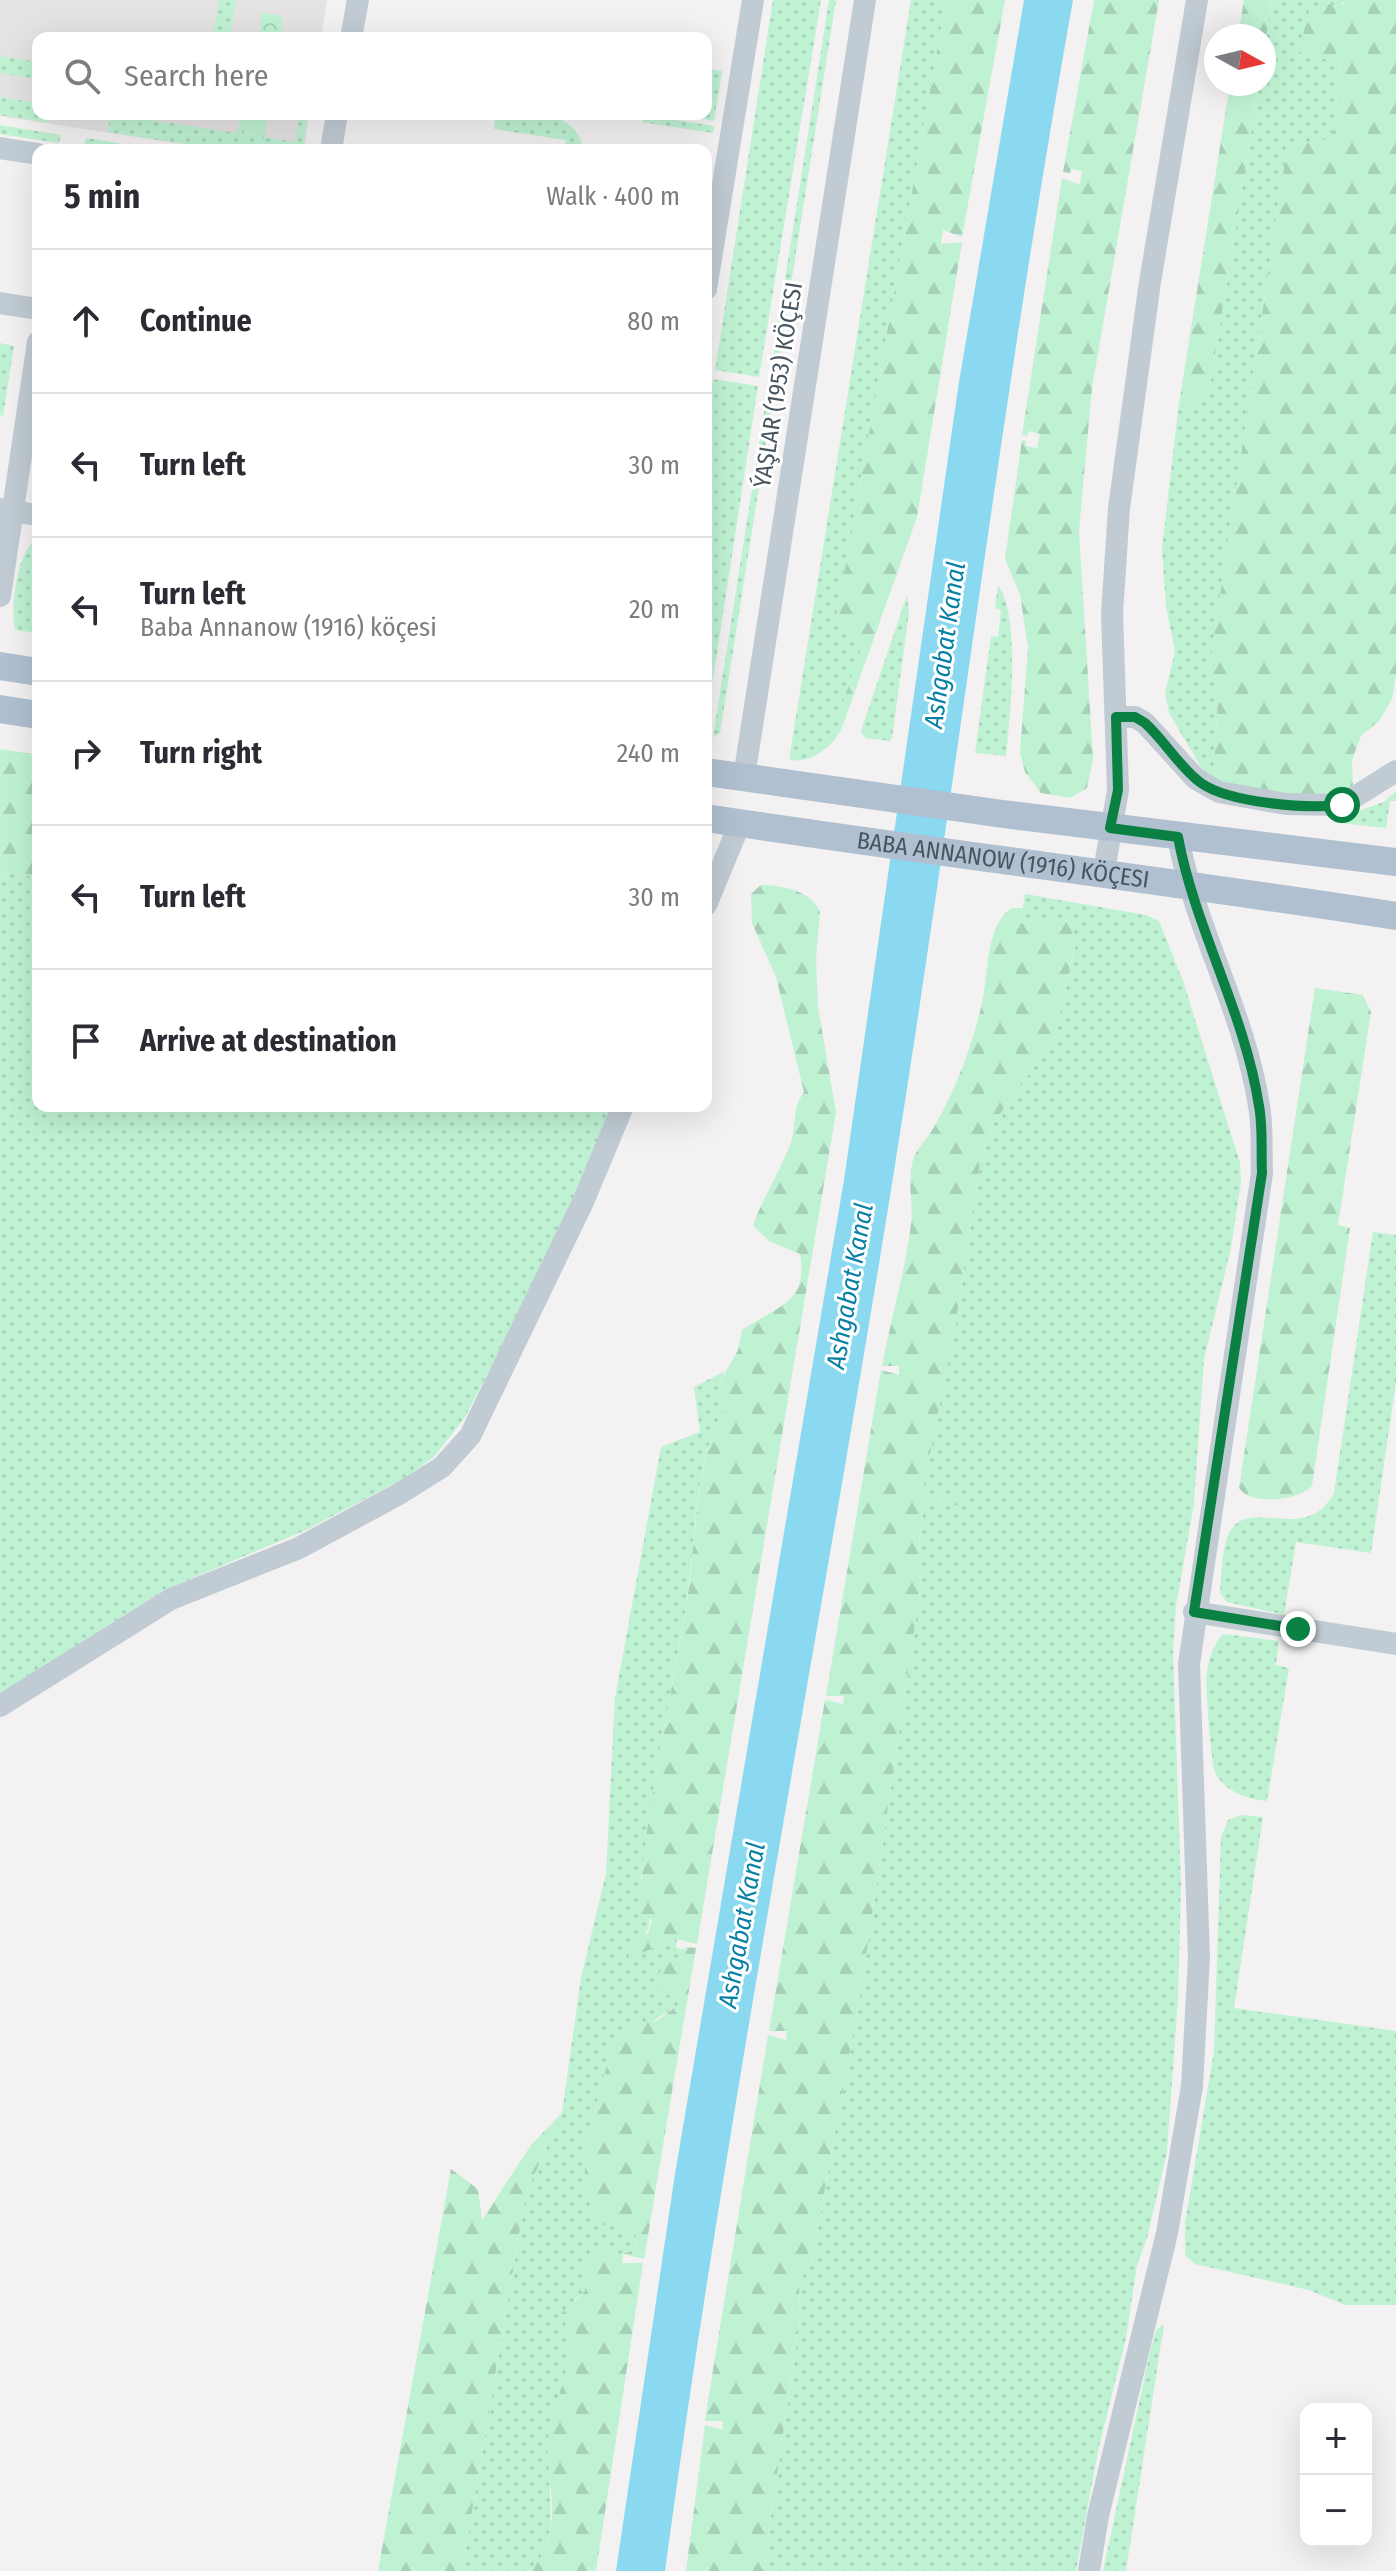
<!DOCTYPE html>
<html lang="en">
<head>
<meta charset="utf-8">
<style>
	:root { --surface:#fff; --page:#f7f7f7; --text:#2b2b33; --muted:#7c7c81; --line:#e1e1e2 }
	body { margin:0; font-family:"Fira Sans Condensed",sans-serif; background:var(--page); color:var(--text) }
	.controls { position:absolute; right:24px; bottom:24px; display:grid; overflow:hidden; border-radius:16px; box-shadow:0 8px 32px #0002 }
	.controls button { width:72px; height:72px; display:grid; place-items:center; padding:0; border:0; border-bottom:2px solid var(--line); background:var(--surface); color:var(--text); font:40px sans-serif }
	.compass { position:absolute; left:1204px; top:24px; width:72px; height:72px; border-radius:50%; background:var(--surface); box-shadow:0 8px 32px #0002; rotate:98deg }
	.stop { position:absolute; width:24px; height:24px; margin:-18px; border:6px solid #0b8043; border-radius:50%; background:#fff }
	.stop.end { background:#0b8043; border-color:#fff; box-shadow:0 2px 8px #0008 }
	.list { margin:0; padding:0; list-style:none }
	h2 { display:flex; justify-content:space-between; align-items:center; height:104px; margin:0; padding:0 32px; font-size:34px }
	h2 small { font-size:26px; font-weight:400; color:var(--muted) }
	.list li { display:grid; grid-template-columns:52px 1fr auto; gap:24px; align-items:center; box-sizing:border-box; height:144px; padding:0 32px; border-top:2px solid var(--line) }
	.list b { display:block; font-size:30px; white-space:nowrap }
	.list p { margin:0; font-size:26px; white-space:nowrap; color:var(--muted) }
	.list em { font-size:26px; font-style:normal; color:var(--muted) }
	.icon { flex:none; width:44px; height:44px; fill:none; stroke:currentColor; stroke-width:2; stroke-linecap:round; stroke-linejoin:round }
	.map { position:relative; flex:none; width:1396px; height:2571px; overflow:hidden }
	.search { position:absolute; background:var(--surface); box-shadow:0 8px 32px #0002; left:32px; top:32px; width:680px; height:88px; display:flex; align-items:center; gap:20px; box-sizing:border-box; padding:0 28px; border-radius:16px; color:var(--muted); font-size:30px }
	.panel { position:absolute; background:var(--surface); box-shadow:0 8px 32px #0002; left:32px; top:144px; width:680px; height:968px; border-radius:16px }
	.map>svg:first-child { display:block }
	.education { fill:#e4e2e3 }
	.grass { fill:url(#grass-dots) }
	.forest { fill:url(#forest-firs) }
	.park { fill:url(#park-crowns) }
	.water { fill:#8ad9f0 }
	.lines { fill:none; stroke-linecap:round; stroke-linejoin:round }
	.minor { stroke:#c1cbd3; stroke-width:22 }
	.major { stroke:#b0c0d1; stroke-width:28 }
	.route { stroke:#0b8043; stroke-width:10 }
	.labels { text-anchor:middle; dominant-baseline:central; stroke-width:6; stroke-linejoin:round; paint-order:stroke }
	.street-label { font-size:24px; fill:#485460; stroke:#fff }
	.water-label { font-size:26px; font-style:italic; fill:#0780a5; stroke:#fff }
</style>
</head>
<body>
<div class="map">
<svg width="1396" height="2571" viewBox="0 0 1396 2571">
	<defs>
		<pattern id="grass-dots" width="8" height="8" patternUnits="userSpaceOnUse" patternTransform="scale(2)"><rect width="8" height="8" fill="#bff2d3"/><path d="M2 2h.1M6 6h.1" fill="none" stroke="#a6d1b8" stroke-width="1.8" stroke-linecap="round"/></pattern>
		<pattern id="forest-firs" width="22" height="20" patternUnits="userSpaceOnUse" patternTransform="scale(2)"><rect width="22" height="20" fill="#bff2d3"/><path d="M5 1l3.5 6h-7zM16 11l3.5 6h-7z" fill="#a6d1b8"/></pattern>
		<pattern id="park-crowns" width="20" height="18" patternUnits="userSpaceOnUse" patternTransform="scale(2)"><rect width="20" height="18" fill="#bff2d3"/><path d="M2 6a3 3 0 1 1 6 0M12 15a3 3 0 1 1 6 0" fill="none" stroke="#a6d1b8"/></pattern>
	</defs>
	<rect width="100%" height="100%" fill="#f3f1f1"/>
	<!-- education -->
	<polygon class="education" points="0,0 327,0 321,38 38,38 38,114 309,114 304,150 221,150 0,116"/>
	<!-- grass -->
	<g class="grass">
		<polygon points="219,0 236,0 230,38 213,38"/>
		<polygon points="773,0 821,0 759,377 715,370"/>
		<polygon points="829,0 836,0 720,733 713,737"/>
		<path d="M911,0H946L837,614L862,647L836,722L843,725C836,744 812,764 790,760V754Z"/>
		<polygon points="1272,0 1345,0 1300,52 1340,63 1333,138 1287,147 1209,670 1219,681 1214,772 1223,783 1204,772 1169,713 1165,693 1175,651 1166,607 1162,549 1178,410 1208,398 1259,84 1264,84 1264,51"/>
		<polygon points="0,56 38,62 38,79 0,73"/>
		<polygon points="706,68 722,71 714,121 687,116 706,114"/>
		<polygon points="0,97 38,103 38,114 51,114 49,123 0,115"/>
		<polygon points="110,114 237,133 241,114 247,114 244,134 295,142 300,114 308,114 303,150 224,150 108,132"/>
		<path d="M496,114C532,114 574,107 584,150H565L566,140L494,129Z"/>
		<polygon points="644,115 714,126 713,133 642,122"/>
		<polygon points="0,125 61,135 59,143 0,134"/>
		<polygon points="86,138 161,150 84,147"/>
		<polygon points="0,343 14,346 3,416 0,415"/>
		<polygon points="713,379 758,386 706,724 706,422"/>
		<path d="M38,537V633L15,630C10,607 17,550 38,537Z"/>
		<path d="M998,585C1021,616 1010,717 1006,756L975,753L991,636L998,637L1001,610L995,608Z"/>
		<polygon points="907,595 909,612 892,738 890,741 865,738 861,731"/>
		<polygon points="1396,791 1396,801 1390,801 1386,828 1340,823 1342,817 1384,802"/>
		<polygon points="0,872 38,877 38,1106 611,1106 575,1201 526,1300 465,1417 434,1457 403,1479 306,1530 164,1590 0,1694"/>
		<polygon points="1025,894 1146,915 1159,921 1183,981 1240,1163 1241,1182 1231,1248 1204,1359 1194,1503 1176,1606 1173,1651 1181,1886 1178,1998 1167,2152 1147,2238 1137,2265 1126,2338 1098,2451 1076,2571 763,2571 800,2319 799,2280 811,2266 862,1983 921,1584 917,1560 924,1502 964,1505 964,1499 921,1494 956,1322 980,1163 992,1125 1054,1039 1076,942 1071,922 1052,916 1020,923"/>
		<path d="M1373,1232L1396,1235V1382L1371,1553L1296,1542L1284,1615L1227,1602L1220,1593C1222,1575 1221,1539 1234,1526C1257,1501 1307,1543 1334,1493Z"/>
		<path d="M725,1371L719,1384L724,1411C696,1449 694,1551 687,1600C673,1684 655,1767 645,1851C644,1861 641,1872 641,1882C643,1926 665,1914 628,1957L677,1939L676,1948L685,1950L682,1958L659,1974V1997L678,1992L679,2004L611,2050L586,2143L636,2231L635,2250L623,2254L622,2263L613,2251L599,2248L588,2268L585,2291L574,2300L568,2365L548,2440L551,2526L543,2556L530,2571H462L526,2193L562,2113L581,1978L606,1873L615,1698L661,1447L700,1432L694,1387Z"/>
		<path d="M1224,1634L1279,1641L1276,1665L1289,1668L1267,1801C1248,1799 1224,1792 1215,1772C1211,1763 1205,1684 1207,1673C1208,1660 1215,1641 1224,1634Z"/>
		<polygon points="1242,1815 1263,1817 1234,2008 1396,2031 1396,2305 1345,2305 1309,2290 1195,2264 1185,2255 1185,2223 1214,2051 1221,1837 1228,1820"/>
		<polygon points="1164,2324 1126,2571 1103,2571 1150,2352 1156,2330"/>
	</g>
	<!-- forest -->
	<g class="forest">
		<polygon points="946,0 1005,0 962,237 943,230 941,244 962,242 917,517 843,725 836,722 862,647 853,636 840,631 837,614"/>
		<polygon points="1094,0 1159,0 1092,388 1079,531 1093,759 1087,788 1070,798 1041,793 1025,772 1020,752 1028,648 1020,594 1005,559 1022,440 1026,441 1026,446 1037,448 1040,434 1029,431 1027,436 1022,435 1062,178 1080,185 1082,171 1071,169 1070,173 1063,172"/>
		<polygon points="1244,0 1272,0 1264,51 1264,36 1238,36"/>
		<path d="M1345,0H1396V674L1392,699L1379,721L1361,736L1352,760L1353,785C1322,808 1259,788 1223,783L1214,772L1219,681L1209,670L1287,147L1333,138L1340,63L1299,52L1310,6L1344,4Z"/>
		<polygon points="1230,84 1259,84 1208,398 1178,410"/>
		<polygon points="0,749 38,755 38,877 0,872"/>
		<path d="M761,885C780,885 813,891 820,912L816,958L818,1007L836,1112L697,1944L677,1939L628,1958L637,1939L648,1933L652,1920L639,1914C645,1808 670,1705 687,1601C695,1551 696,1450 724,1411L719,1384L738,1350L742,1330C775,1307 809,1304 800,1254L769,1241L753,1226C763,1197 779,1173 790,1145C797,1127 791,1110 804,1092L776,977L752,923L751,894Z"/>
		<path d="M1012,908H1023L1021,923L1052,916L1071,922L1076,941L1054,1039L992,1125L980,1163L956,1322L922,1494L965,1499L964,1506L924,1502L917,1560L921,1584L862,1983L811,2266L799,2281L800,2318L763,2571H686L705,2425L722,2430L723,2421H705L706,2413L768,2035L786,2040L787,2031H769L825,1700L843,1704L844,1696H826L881,1370L899,1375V1366H882C891,1318 905,1273 911,1224C914,1203 906,1179 914,1157C918,1147 929,1137 934,1127C956,1089 972,1046 982,1003C989,974 985,924 1012,908Z"/>
		<path d="M1315,988L1363,995L1371,1012L1338,1225L1350,1228L1312,1486C1298,1501 1251,1506 1239,1488Z"/>
		<polygon points="686,1947 696,1948 644,2259 623,2254 635,2250 636,2231 600,2224 584,2192 586,2143 611,2050 637,2023 657,2021 679,2004 677,1992 659,1998 659,1974 666,1962 682,1958"/>
		<polygon points="562,2113 526,2193 462,2571 378,2571 451,2169 478,2189 482,2220 531,2145"/>
		<path d="M599,2248L614,2251L622,2263H643L596,2571H530C541,2558 548,2545 551,2527C555,2499 546,2469 548,2440C552,2400 584,2352 561,2314L585,2291L586,2254Z"/>
	</g>
	<!-- park -->
	<g class="park">
		<polygon points="262,13 283,16 280,38 258,38"/>
		<polygon points="247,114 268,114 264,138 244,134"/>
	</g>
	<!-- water -->
	<path class="water" d="M1024,0H1073C1002,395 955,793 891,1190C817,1650 727,2109 665,2571H616L675,2174L844,1180L959,382Z"/>
	<g class="lines">
		<!-- minor -->
		<g class="minor">
			<polyline points="351,38 358,0"/>
			<polyline points="0,148 38,154"/>
			<polyline points="331,150 337,114"/>
			<polyline points="706,289 753,0"/>
			<polyline points="0,303 38,309"/>
			<polyline points="0,509 38,515"/>
			<polyline points="0,596 38,342"/>
			<polyline points="1116,717 1135,717 1145,723 1196,779 1219,792 1286,804 1342,805 1396,771"/>
			<polyline points="744,777 865,0"/>
			<polyline points="1104,871 1118,790 1112,614 1119,508 1150,282 1197,0"/>
			<polyline points="706,905 740,823"/>
			<polyline points="1194,1612 1396,1644"/>
			<polyline points="0,1706 171,1599 299,1548 399,1494 442,1467 470,1436 583,1202 623,1106"/>
			<path d="M1089,2571L1098,2516L1167,2233L1192,2086L1199,1958L1189,1664L1262,1173C1261,1151 1263,1127 1259,1106C1245,1013 1195,929 1178,837"/>
		</g>
		<!-- major -->
		<g class="major">
			<polyline points="0,666 38,672"/>
			<polyline points="0,709 38,715"/>
			<polyline points="706,772 1003,814 1396,862"/>
			<path id="s1" d="M706,818C936,853 1166,880 1396,916"/>
		</g>
	</g>
	<g class="lines">
		<!-- route -->
		<path class="route" d="M1298,1629L1194,1612L1262,1173C1261,1151 1263,1127 1259,1106C1245,1013 1195,929 1178,837L1110,828L1118,790L1116,717H1135L1145,723C1165,741 1180,768 1201,783C1229,803 1308,809 1342,805"/>
	</g>
	<g class="labels">
		<!-- street labels -->
		<g class="street-label">
			<text transform="translate(778 385) rotate(-81)">ÝAŞLAR (1953) KÖÇESI</text>
			<text stroke="none"><textPath href="#s1" startOffset="300">BABA ANNANOW (1916) KÖÇESI</textPath></text>
		</g>
		<!-- water labels -->
		<g class="water-label">
			<text transform="translate(945 645) rotate(-82)">Ashgabat Kanal</text>
			<text transform="translate(850 1286) rotate(-80)">Ashgabat Kanal</text>
			<text transform="translate(742 1925) rotate(-80)">Ashgabat Kanal</text>
		</g>
	</g>
</svg>
<div class="controls">
<button>+</button>
<button>−</button>
</div>
<svg class="compass" viewBox="-18 -18 36 36"><path d="M0-13l5 13h-10z" fill="#e53935"/><path d="M0 13l5-13h-10z" fill="#7c7c81"/></svg>
<div class="stop" style="left:1342px;top:805px"></div>
<div class="stop end" style="left:1298px;top:1629px"></div>
<div class="search"><svg class="icon" aria-label="search" viewBox="0 0 24 24"><circle cx="10" cy="10" r="6"/><path d="M15 15l6 6"/></svg>Search here</div>
<section class="panel">
<h2>5 min<small>Walk · 400 m</small></h2>
<ul class="list">
<li><svg class="icon" aria-label="ahead" viewBox="0 0 24 24"><path d="M12 20V5M6 11l6-6 6 6"/></svg><div><b>Continue</b></div><em>80 m</em></li>
<li><svg class="icon" aria-label="left" viewBox="0 0 24 24"><path d="M17 20v-9H6M10 6l-5 5 5 5"/></svg><div><b>Turn left</b></div><em>30 m</em></li>
<li><svg class="icon" aria-label="left" viewBox="0 0 24 24"><path d="M17 20v-9H6M10 6l-5 5 5 5"/></svg><div><b>Turn left</b><p>Baba Annanow (1916) köçesi</p></div><em>20 m</em></li>
<li><svg class="icon" aria-label="right" viewBox="0 0 24 24"><path d="M7 20v-9h11M14 6l5 5-5 5"/></svg><div><b>Turn right</b></div><em>240 m</em></li>
<li><svg class="icon" aria-label="left" viewBox="0 0 24 24"><path d="M17 20v-9H6M10 6l-5 5 5 5"/></svg><div><b>Turn left</b></div><em>30 m</em></li>
<li><svg class="icon" aria-label="arrive" viewBox="0 0 24 24"><path d="M6 21V4h12l-3 4 3 4H6"/></svg><div><b>Arrive at destination</b></div></li>
</ul>
</section>
</div>
</body>
</html>
